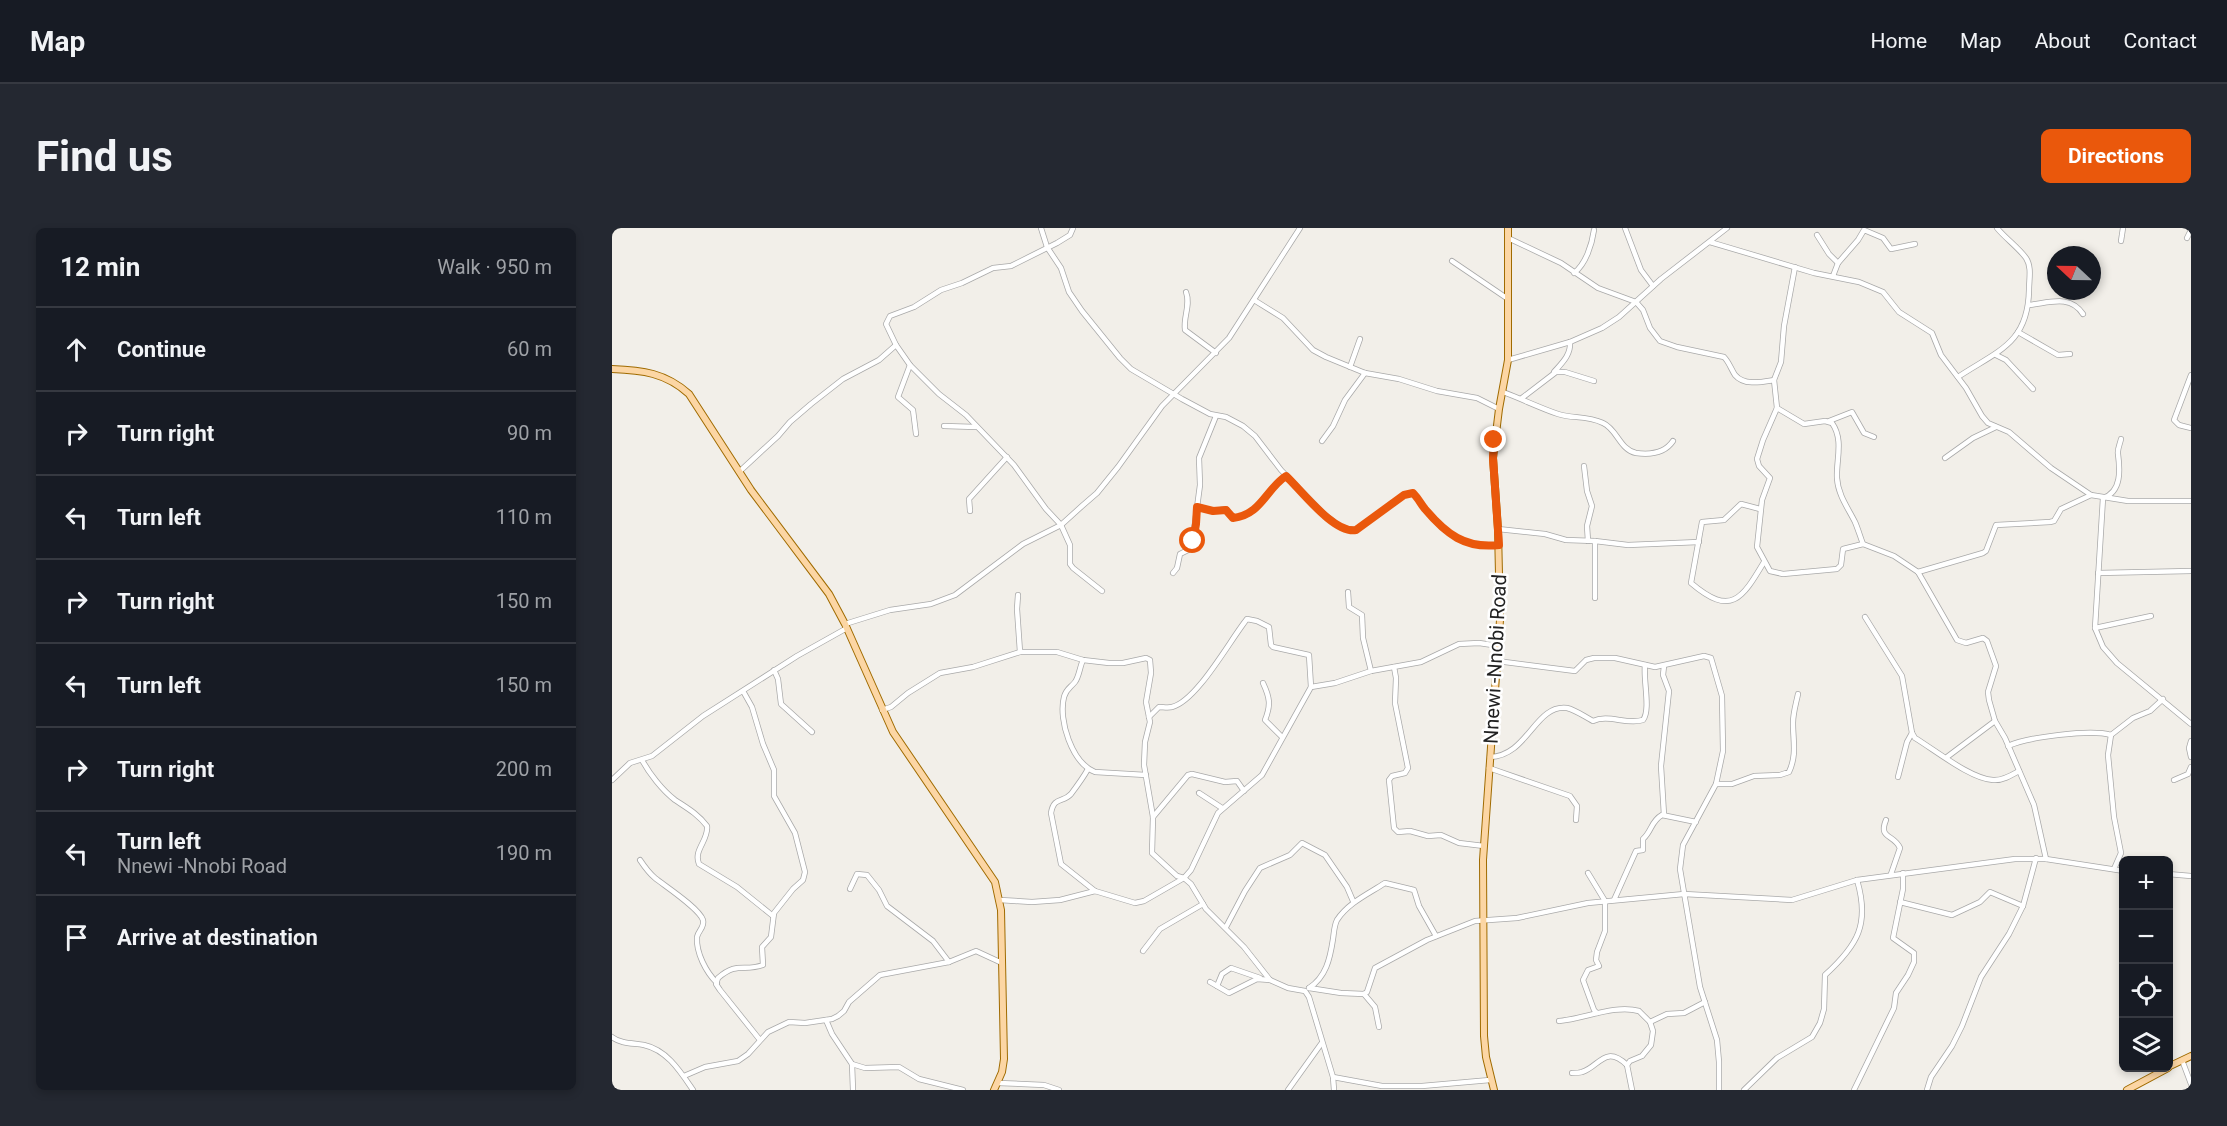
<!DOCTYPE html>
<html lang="en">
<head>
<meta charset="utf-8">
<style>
	:root { --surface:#171b24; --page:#242831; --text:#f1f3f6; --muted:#9ea1a6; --line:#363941; --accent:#ea580c }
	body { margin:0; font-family:Roboto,sans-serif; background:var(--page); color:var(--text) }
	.controls { position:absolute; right:18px; bottom:18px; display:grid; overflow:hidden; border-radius:9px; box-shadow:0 3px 9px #0003 }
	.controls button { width:54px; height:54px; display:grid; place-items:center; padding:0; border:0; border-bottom:2px solid var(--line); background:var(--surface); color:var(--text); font:30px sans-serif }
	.compass { position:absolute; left:1435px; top:18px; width:54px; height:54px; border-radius:50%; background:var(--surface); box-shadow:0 3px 9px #0003; rotate:292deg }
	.stop { position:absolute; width:18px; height:18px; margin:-14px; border:4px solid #ea580c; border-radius:50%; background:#fff }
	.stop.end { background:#ea580c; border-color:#fff; box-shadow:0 2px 6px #0008 }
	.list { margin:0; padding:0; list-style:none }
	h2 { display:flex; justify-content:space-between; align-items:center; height:78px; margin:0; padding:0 24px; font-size:26px }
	h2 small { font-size:20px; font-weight:400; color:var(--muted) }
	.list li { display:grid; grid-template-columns:39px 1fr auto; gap:18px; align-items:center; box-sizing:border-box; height:84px; padding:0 24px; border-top:2px solid var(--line) }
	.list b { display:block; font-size:22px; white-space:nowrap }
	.list p { margin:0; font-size:20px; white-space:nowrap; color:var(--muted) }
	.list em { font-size:20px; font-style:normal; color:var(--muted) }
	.icon { flex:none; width:33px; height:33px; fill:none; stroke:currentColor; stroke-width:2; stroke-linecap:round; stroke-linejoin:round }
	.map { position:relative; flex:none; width:1579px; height:862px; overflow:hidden; border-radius:9px }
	header { display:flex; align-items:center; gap:36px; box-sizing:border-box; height:84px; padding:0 30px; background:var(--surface); border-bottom:2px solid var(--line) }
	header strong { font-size:28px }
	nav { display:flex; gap:33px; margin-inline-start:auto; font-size:21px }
	.intro { display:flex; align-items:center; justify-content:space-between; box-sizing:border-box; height:144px; padding:0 36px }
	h1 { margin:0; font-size:42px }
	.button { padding:15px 27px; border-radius:9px; background:var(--accent); color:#fff; font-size:21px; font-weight:700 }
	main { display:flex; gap:36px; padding:0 36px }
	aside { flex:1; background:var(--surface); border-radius:9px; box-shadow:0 3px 9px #0003 }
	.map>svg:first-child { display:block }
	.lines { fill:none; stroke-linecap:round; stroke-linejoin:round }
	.minor-casing { stroke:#a9a9a9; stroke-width:6 }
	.major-casing { stroke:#a06b00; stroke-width:8 }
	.minor { stroke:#fff; stroke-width:4.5 }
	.major { stroke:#fcd6a4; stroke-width:6 }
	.route { stroke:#ea580c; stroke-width:8 }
	.labels { text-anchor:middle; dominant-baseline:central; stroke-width:5; stroke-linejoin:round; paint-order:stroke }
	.street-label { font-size:20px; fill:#222; stroke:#fff }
</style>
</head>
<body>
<header>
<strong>Map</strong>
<nav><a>Home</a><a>Map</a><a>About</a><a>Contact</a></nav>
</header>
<div class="intro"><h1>Find us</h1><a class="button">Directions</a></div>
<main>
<aside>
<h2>12 min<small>Walk · 950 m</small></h2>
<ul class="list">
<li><svg class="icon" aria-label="ahead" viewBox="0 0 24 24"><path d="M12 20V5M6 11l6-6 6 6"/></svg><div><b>Continue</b></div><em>60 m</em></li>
<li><svg class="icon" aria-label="right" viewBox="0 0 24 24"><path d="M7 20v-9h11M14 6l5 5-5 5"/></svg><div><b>Turn right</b></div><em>90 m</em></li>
<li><svg class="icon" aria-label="left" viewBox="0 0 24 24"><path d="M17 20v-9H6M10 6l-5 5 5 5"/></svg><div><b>Turn left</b></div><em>110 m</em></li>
<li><svg class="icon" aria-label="right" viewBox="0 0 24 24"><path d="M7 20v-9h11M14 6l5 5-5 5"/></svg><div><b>Turn right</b></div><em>150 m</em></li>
<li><svg class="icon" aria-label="left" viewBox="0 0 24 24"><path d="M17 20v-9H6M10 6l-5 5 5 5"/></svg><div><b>Turn left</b></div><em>150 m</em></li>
<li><svg class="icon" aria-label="right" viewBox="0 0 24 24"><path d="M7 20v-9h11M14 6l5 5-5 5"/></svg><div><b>Turn right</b></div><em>200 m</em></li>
<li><svg class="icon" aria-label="left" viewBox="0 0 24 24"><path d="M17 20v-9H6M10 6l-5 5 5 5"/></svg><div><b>Turn left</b><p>Nnewi -Nnobi Road</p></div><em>190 m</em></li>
<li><svg class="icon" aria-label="arrive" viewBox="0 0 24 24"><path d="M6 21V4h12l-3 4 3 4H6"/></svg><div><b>Arrive at destination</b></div></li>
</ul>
</aside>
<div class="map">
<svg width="1579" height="862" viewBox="0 0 1579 862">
	<rect width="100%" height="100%" fill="#f2efe9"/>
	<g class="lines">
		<defs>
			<g id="minor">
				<path d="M429,0L435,19L449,40L457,64L470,83L508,130L519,141L570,171L598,186L614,189L631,198L643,208L669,242L713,287L730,300L744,302L792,267L801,265C806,270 809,275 813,281C834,306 853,321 887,317"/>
				<polyline points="461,0 458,7 445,15 399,38 381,40 350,55 329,62 302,79 278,88 274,96 284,117 298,137 327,166 354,187 402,237 434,281 449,297 458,317 458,336 461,340 490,363"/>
				<polyline points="1013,0 1029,42 1041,58"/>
				<polyline points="1205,7 1217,26 1226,35"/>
				<path d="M896,10L949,35L986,60L1024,74L1031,82L1038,100L1048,113L1065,119L1112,129C1117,134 1119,141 1123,147C1132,158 1150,154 1162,152"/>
				<polyline points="1575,10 1579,2"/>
				<polyline points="1509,13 1511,0"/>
				<polyline points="1098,14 1202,45 1247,54 1271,64 1287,84 1320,105 1329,127 1354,160 1370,188 1376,195 1397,204 1439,240 1479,267 1516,273 1579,273"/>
				<polyline points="840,33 896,71"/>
				<polyline points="1183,39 1172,98 1169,134 1162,152 1165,180 1151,212 1145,231 1147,238 1158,250 1150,272 1145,319 1158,343 1171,346 1225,341 1229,337 1231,321 1251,316"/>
				<path d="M962,45C974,36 980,16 982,2"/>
				<polyline points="1221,48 1226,35 1246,12 1252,2 1271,10 1279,21 1303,16"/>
				<path d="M574,64C579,77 571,89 573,102L604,125"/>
				<polyline points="642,72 671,90 701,122 714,129 753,145 787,151 825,163 865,170 887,181"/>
				<path d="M1417,77C1437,75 1458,66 1471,86"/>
				<polyline points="1406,104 1446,127 1458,126"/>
				<polyline points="1384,127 1394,132 1421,161"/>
				<polyline points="896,132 958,114 990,100 1007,89 1049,51 1115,0"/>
				<polyline points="298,137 286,169 301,182 304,206"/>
				<polyline points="738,139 748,111"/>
				<path d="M942,144C950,135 959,127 958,114"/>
				<polyline points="1579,147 1562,192 1567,197 1579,200"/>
				<path d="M1346,149C1385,123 1416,116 1417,62C1417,51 1420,39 1414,30C1406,19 1393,10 1385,0"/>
				<path d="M891,164C910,171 928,180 946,186C961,191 974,187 991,195C1005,201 1008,222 1024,225C1039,227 1053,225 1061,213"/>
				<polyline points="910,170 944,144 953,144 982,153"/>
				<path d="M1165,180L1192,196L1213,193L1220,195C1232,212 1224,232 1225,250C1226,267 1236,280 1243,294C1246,301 1248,308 1251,316L1282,328L1306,344L1345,412L1354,415L1371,410L1375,413L1384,438L1376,464L1377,472L1383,493L1393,510L1422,577L1434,631"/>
				<polyline points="1217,193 1240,184 1252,205 1262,209"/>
				<polyline points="332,198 364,199"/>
				<path d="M1509,211C1508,216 1505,222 1506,226C1508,241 1510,264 1491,270L1483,400L1491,419L1505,435L1579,496"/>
				<polyline points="710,213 721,198 733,172 753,145"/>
				<polyline points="1333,230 1361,210 1384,199"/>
				<polyline points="972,238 975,263 980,278 975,298 976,313"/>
				<polyline points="127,244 166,208 178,194 199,176 231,151 267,132 284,117"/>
				<path d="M585,278L601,283L614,281L621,290C651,287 653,261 674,248"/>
				<path d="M1148,281L1129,276L1112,292L1090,294L1079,355C1119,389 1130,371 1152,334"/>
				<polyline points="358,283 357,271 395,229"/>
				<polyline points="886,301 933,306 954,312 983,313 1016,317 1087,314"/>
				<polyline points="1306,344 1371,325 1374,323 1384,297 1438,294 1442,293 1449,281 1479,267"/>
				<polyline points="561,345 565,340 568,326 578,321 580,317 588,257 587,230 604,188"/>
				<polyline points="1486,345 1579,343"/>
				<polyline points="736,364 737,379 750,387 751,410 759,443"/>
				<polyline points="406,367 405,381 408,424"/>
				<polyline points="983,370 983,313"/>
				<path d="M1253,389L1290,448L1300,505L1303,510C1323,522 1359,551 1381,552C1390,553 1400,547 1407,543"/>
				<polyline points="233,396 278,382 319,376 343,367 411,316 449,297 470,278 485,265 506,239 550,178 617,110 688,0"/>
				<polyline points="1483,400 1539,388"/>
				<path d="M471,432C468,438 467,449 463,454C458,460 454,461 452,469C446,492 460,535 483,544L534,547"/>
				<polyline points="885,433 963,443 974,432 982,430 1003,430 1043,439 1092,428 1099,430 1110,468 1111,523 1104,556 1071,617 1068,641 1088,759 1105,812 1107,834 1107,862"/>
				<polyline points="782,439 784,450 783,475 796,540 793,545 780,548 777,552 782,600 786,604 798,603 816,608 829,607 847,615 872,618"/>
				<polyline points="162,442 166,451 169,476 200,504"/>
				<path d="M651,455C658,470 659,477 653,492L670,509"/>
				<path d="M131,463L140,479L151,516L162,542V568L183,605L193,644L191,652L181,661L162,685L159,709L150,719L151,737C131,744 126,733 106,750L104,756L108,762L148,812"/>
				<polyline points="270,482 279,479 296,465 328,445 361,439 408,424 445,424 471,432 497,435 511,435 534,430 538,432 539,445 534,474 538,494 533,514 532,537 541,589 540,625 565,648 572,650 579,656 594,681 632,719 658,752 676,760 693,763 697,769 721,849 722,862"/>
				<path d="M537,489L547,479C551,479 556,480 560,479C585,473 618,412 635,391L645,393L657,399L659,417L661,419L697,427L699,459"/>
				<polyline points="1499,507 1496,527 1502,589 1509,625 1502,641"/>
				<polyline points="1579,513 1577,520 1579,529"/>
				<path d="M1396,518C1416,509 1479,501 1499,507L1521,490L1538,483L1551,471"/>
				<path d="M878,529C916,528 923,476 955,480C964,482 973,489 981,493C996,486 1015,497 1031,492C1039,482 1031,452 1033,437"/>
				<polyline points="1335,529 1383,493"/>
				<path d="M30,532C37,545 50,562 63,572C75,580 86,586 95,598C97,612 81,622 87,636L125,659L161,688"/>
				<polyline points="877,540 958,568 965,578 964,592"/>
				<path d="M476,541C471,550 465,558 459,566C451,575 442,568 439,585L449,636L483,663"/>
				<polyline points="1286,549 1295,514 1300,505"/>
				<polyline points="0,552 18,535 40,528 91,488 185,428 235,400"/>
				<polyline points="1562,552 1576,546 1579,539"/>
				<path d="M1104,556H1120L1142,548L1168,547L1177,544C1185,527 1181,513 1181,495C1181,485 1184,476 1186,466"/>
				<polyline points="587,565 610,580"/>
				<polyline points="1052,587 1049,538 1057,463 1051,447 1052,438"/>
				<polyline points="541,589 576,547 580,546 613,554 625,553 632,563"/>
				<path d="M1274,592C1266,611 1282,606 1288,620L1279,646"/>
				<path d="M28,632C32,638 37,645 43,650C53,658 87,680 91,692C93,699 86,703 85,709C84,725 94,744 105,755"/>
				<polyline points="976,645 993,673 993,703 985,724 984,732 987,738 976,742 971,752 982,782 985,785"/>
				<polyline points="1556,646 1579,648"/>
				<polyline points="238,661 245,646 255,647 267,662 275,678 321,713 337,734"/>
				<polyline points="388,672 420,674 448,672 483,663 523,675 532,673 572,650 579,642 606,585 650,547 699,459 723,455 759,443 809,434 847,416 867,415 887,418"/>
				<path d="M1002,672L1024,623L1031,622V611C1040,603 1039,593 1050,587L1084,594"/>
				<polyline points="1288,674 1340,687 1368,674 1378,664 1411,678"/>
				<polyline points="614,699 633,663 648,640 678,627 690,615 713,627 735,659 741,673"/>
				<polyline points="531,723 548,701 591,676"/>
				<polyline points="598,754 617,765 645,751 658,752"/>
				<polyline points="605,758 610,746 619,740 648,750"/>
				<polyline points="697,760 729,765 752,766 755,764 763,740 815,712 863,693 905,690 976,675 1072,666 1180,672 1245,652 1403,631 1434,631 1512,643"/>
				<path d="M697,760C714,749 718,731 721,711C722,705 722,698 725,692C736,675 756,666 773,655L802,662L807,678L824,708"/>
				<polyline points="752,766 763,779 767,799"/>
				<polyline points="214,792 220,806 240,836 253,840 287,839 307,851 351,862"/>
				<path d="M947,793C972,791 1003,776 1027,783L1038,794L1041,803L1039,817L1030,828L1018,833L1015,837"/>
				<polyline points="1038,794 1055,786 1072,785 1093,774"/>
				<path d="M0,809C9,816 21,815 32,817C55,822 68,843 81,862"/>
				<polyline points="1570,832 1579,856"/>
				<polyline points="240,836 241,862"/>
				<path d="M960,845C963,845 967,845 970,844C987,839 993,816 1015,837L1020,862"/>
				<polyline points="72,848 93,839 126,833 136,826 156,804 177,794 193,795 220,791 226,788 232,783 237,774 268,747 337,734 364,723 390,735"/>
				<polyline points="721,849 770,858 810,858 878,852"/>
				<polyline points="386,855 432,857 447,862"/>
				<polyline points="676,862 709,816"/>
				<path d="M1132,862L1165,830L1200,809L1208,795L1212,781L1213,747C1246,717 1258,696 1245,652"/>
				<polyline points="1242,862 1282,780 1284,765 1296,747 1302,734 1302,725 1281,710 1291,661 1291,645"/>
				<polyline points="1315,862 1319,849 1340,818 1350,798 1369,749 1397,706 1411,678 1424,630"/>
			</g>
			<g id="major">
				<path d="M0,141C30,142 54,145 77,166L139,262L217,366L233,396L281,504L383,654L389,682L392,831L390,844L382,862"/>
				<polyline points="1556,839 1579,828"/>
				<polyline points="882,862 874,829 872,808 871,632 888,392 886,301 881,230 887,181 896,132 896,0"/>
				<polyline points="1515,862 1556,840"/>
			</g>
		</defs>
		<!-- minor casing -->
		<use href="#minor" class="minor-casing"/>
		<!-- major casing -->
		<use href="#major" class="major-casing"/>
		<!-- minor -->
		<use href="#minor" class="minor"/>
		<!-- major -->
		<use href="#major" class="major"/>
	</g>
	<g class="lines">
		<!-- route -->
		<path class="route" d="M581,313L584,296L585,279L601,283L614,282L621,290C649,287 654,261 674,248C689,262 722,306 744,302L792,267L801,265C806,270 809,276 813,281C834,306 853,321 887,317L881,230L882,212"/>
	</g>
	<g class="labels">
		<!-- street labels -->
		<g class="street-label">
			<text transform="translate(883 431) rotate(-87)">Nnewi -Nnobi Road</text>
		</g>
	</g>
</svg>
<div class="controls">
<button>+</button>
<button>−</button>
<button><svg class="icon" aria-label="locate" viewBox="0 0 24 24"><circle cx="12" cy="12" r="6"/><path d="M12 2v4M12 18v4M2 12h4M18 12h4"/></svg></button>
<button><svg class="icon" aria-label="layers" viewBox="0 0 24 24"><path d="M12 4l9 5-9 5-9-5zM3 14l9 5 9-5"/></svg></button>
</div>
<svg class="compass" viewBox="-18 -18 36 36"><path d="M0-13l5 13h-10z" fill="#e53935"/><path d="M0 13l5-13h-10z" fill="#9ea1a6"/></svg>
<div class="stop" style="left:581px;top:313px"></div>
<div class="stop end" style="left:882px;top:212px"></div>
</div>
</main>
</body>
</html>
